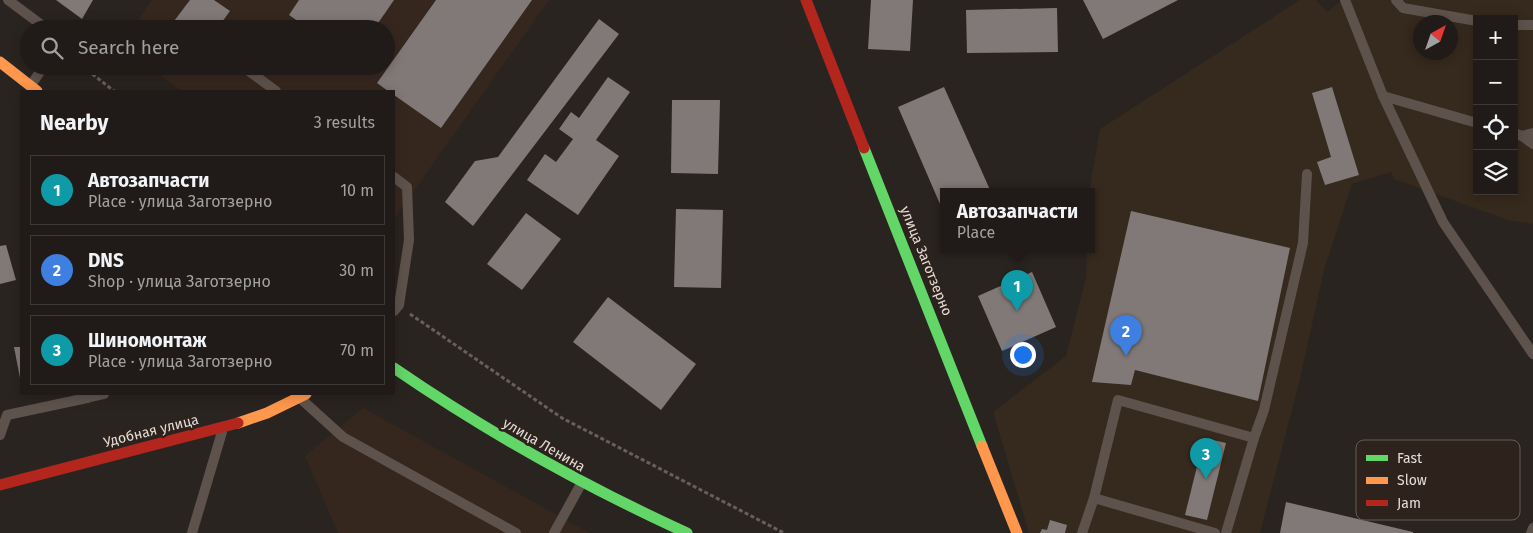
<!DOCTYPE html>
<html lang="en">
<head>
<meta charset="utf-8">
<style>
	:root { --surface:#201b18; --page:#2d2825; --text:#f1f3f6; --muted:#a2a1a2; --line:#3d3937; --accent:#8c9099 }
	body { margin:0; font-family:"Fira Sans",sans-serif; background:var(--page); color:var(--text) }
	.controls { position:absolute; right:15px; top:15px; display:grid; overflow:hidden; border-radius:0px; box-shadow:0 2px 12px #0003 }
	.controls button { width:45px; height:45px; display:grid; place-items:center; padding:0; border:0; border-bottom:1px solid var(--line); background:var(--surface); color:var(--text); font:25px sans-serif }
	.compass { position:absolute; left:1413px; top:15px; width:45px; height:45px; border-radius:50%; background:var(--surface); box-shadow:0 2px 12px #0003; rotate:40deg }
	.you { position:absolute; left:1022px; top:354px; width:18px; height:18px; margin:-12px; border:4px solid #fff; border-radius:50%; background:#1a73e8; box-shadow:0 0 0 8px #1a73e833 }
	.badge { display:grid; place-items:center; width:32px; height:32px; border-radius:50%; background:var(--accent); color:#fff; font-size:16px; font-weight:700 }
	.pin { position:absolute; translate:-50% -41px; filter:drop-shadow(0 1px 2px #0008) }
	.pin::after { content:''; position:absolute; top:26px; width:18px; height:15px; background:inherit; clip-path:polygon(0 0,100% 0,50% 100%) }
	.popup { position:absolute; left:940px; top:188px; width:155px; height:65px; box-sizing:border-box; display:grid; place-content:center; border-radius:0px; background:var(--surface); filter:drop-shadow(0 1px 4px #0005); font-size:16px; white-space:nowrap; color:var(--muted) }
	.popup b { font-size:19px; color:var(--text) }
	.popup::after { content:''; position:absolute; left:50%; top:100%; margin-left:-10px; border:10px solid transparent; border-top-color:var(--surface) }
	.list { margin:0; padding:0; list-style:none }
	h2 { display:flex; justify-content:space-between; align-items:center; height:65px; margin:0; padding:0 20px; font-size:21px }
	h2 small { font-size:16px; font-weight:400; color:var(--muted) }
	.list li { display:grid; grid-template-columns:32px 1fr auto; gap:15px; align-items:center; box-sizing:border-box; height:70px; margin:0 10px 10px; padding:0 10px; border:1px solid var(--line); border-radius:0px }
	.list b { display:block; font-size:19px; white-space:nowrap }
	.list p { margin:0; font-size:16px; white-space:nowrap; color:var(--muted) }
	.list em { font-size:16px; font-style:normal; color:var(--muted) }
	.icon { flex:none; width:28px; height:28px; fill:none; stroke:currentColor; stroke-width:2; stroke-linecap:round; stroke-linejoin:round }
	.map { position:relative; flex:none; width:1533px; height:533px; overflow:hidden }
	.search { position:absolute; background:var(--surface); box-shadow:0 2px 12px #0003; left:20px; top:20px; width:375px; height:55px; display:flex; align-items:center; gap:12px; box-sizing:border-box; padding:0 18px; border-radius:28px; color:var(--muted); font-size:19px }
	.panel { position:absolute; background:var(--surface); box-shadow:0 2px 12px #0003; left:20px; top:90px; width:375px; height:305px; border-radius:0px }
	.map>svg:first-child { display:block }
	.built { fill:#36271e }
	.industrial { fill:#36291d; fill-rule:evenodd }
	.building { fill:#807977 }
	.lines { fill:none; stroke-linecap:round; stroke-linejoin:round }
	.path { stroke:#675f5b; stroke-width:3; stroke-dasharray:4 2.5; stroke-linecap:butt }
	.lane { stroke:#5e524c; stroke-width:10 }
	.fast { stroke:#63d668; stroke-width:11 }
	.slow { stroke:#ff974d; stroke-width:11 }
	.jam { stroke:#b3261e; stroke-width:11 }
	.labels { text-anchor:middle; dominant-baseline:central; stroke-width:5; stroke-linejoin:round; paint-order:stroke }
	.street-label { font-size:14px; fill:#e4dcd8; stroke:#2e231c }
	.key { fill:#2e231c; stroke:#655a54; stroke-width:1 }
	.key-label { font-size:14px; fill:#e4dcd8 }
</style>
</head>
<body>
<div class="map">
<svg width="1533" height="533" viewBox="0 0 1533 533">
	<rect width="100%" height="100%" fill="#2a2420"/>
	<!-- built -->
	<g class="built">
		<polygon points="152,0 549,0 394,219 394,91 182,91 148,66 386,66 386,29 132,29"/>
		<polygon points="363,408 590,533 338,533 305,456"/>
	</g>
	<!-- industrial -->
	<path class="industrial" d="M1300,0H1316L1327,12L1342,0H1533V224L1508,220L1394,179L1391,172L1352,184L1324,270L1300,379L1260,533H1029L993,412L1066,356L1086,278L1087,250H1091V192H1089L1100,129ZM1477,19H1514V191H1477ZM1420,22H1450V52H1420Z"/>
	<!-- building -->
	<g class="building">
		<polygon points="56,0 93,0 82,19"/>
		<polygon points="190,0 214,0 230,11 217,29 168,29"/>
		<polygon points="299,0 394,0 374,29 309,29 289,15"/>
		<polygon points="436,0 532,0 441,128 394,95 394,91 388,91 377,83"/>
		<polygon points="871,0 913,0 910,51 868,49"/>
		<polygon points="1083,0 1178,0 1103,39"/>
		<polygon points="1057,8 1058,52 967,53 966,10"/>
		<polygon points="599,19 619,34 473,226 445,202 475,161 498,157"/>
		<polygon points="608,77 630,92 596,140 619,156 578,215 527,180 545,154 556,162 573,139 559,129 571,112 579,118"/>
		<polygon points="944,87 991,192 943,192 943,211 898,107"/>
		<polygon points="1332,87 1359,175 1325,185 1317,162 1331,157 1312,93"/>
		<polygon points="672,100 720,100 718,174 671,173"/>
		<polygon points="676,209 723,210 721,288 674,287"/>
		<polygon points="1131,211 1290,248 1258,401 1135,370 1131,385 1092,382"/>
		<polygon points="526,213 561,239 522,290 487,264"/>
		<polygon points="6,245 16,280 0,284 0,246"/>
		<polygon points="1032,272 1056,327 1002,351 978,296"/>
		<polygon points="608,297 696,364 661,410 573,342"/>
		<polygon points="14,347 21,347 21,378 20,378"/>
		<polygon points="1204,438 1226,443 1207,520 1185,515"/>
		<polygon points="1286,502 1413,532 1413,533 1280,533"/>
		<polygon points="1050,520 1067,525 1065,533 1040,533 1042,529 1047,530"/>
	</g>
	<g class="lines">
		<!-- path -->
		<g class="path">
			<polyline points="82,66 114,91"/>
			<polyline points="410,314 562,418 784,533"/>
		</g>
		<!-- lane -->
		<g class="lane">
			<polyline points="8,0 47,29"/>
			<polyline points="1345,0 1383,96 1443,222 1533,354"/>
			<polyline points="1396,0 1403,8 1477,21"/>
			<polyline points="1514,25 1533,25"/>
			<polyline points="242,66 276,91"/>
			<polyline points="31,85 44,66"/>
			<polyline points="1383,96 1477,123"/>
			<polyline points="1514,133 1522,136 1533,133"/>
			<polyline points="1522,136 1533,144"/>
			<polyline points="394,177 407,187 409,240 399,305 394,311"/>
			<polyline points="87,398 104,394"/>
			<polyline points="301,399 343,437 516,533"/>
			<polyline points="0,435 7,415 87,398 86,394"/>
			<polyline points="1094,498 1118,400 1254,438"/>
			<polyline points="192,533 222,432"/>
			<polyline points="554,533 581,484"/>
			<polyline points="1082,533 1094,498 1215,533"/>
			<polyline points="1226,533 1254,438 1264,410 1303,243 1307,174"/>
			<polyline points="1531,533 1533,528"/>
		</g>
		<!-- fast -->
		<g class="fast">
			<polyline points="864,148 982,446"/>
			<path d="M394,368C487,432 584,486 687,533"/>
		</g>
		<!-- slow -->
		<g class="slow">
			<polyline points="0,62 37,91"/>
			<polyline points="238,423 267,413 306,394"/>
			<polyline points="982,446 1017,533"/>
		</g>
		<!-- jam -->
		<g class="jam">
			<polyline points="806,0 864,148"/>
			<polyline points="0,485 238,423"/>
		</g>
	</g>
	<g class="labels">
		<!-- street labels -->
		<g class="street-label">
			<text transform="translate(926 261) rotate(68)">улица Заготзерно</text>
			<text transform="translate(151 431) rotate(-14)">Удобная улица</text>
			<text transform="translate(544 445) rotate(30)">улица Ленина</text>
		</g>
	</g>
	<!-- legend -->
	<rect x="1356" y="440" width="164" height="80" rx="8" class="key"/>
	<rect x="1366" y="455" width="22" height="6" fill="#63d668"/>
	<rect x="1366" y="477" width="22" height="7" fill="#ff974d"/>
	<rect x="1366" y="500" width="22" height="6" fill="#b3261e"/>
	<g class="key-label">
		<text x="1397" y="463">Fast</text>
		<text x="1397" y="485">Slow</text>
		<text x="1397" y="508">Jam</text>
	</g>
</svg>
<div class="controls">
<button>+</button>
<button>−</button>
<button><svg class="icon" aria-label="locate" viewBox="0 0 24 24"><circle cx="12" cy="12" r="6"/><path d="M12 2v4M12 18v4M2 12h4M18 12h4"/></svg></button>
<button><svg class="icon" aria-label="layers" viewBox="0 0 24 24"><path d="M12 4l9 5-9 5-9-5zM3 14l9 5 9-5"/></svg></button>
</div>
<svg class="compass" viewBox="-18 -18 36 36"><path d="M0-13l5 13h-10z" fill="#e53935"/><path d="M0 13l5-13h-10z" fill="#a2a1a2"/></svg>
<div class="you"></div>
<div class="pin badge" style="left:1017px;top:311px;background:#0f9aa8">1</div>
<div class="popup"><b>Автозапчасти</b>Place</div>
<div class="pin badge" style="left:1126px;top:356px;background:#3f7fe0">2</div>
<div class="pin badge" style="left:1206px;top:479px;background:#0f9aa8">3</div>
<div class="search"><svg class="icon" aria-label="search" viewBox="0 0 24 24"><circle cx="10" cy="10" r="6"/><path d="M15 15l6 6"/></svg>Search here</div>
<section class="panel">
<h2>Nearby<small>3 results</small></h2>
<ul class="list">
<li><span class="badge" style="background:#0f9aa8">1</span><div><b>Автозапчасти</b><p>Place · улица Заготзерно</p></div><em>10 m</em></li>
<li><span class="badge" style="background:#3f7fe0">2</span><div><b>DNS</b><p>Shop · улица Заготзерно</p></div><em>30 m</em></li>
<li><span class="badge" style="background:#0f9aa8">3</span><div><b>Шиномонтаж</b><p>Place · улица Заготзерно</p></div><em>70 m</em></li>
</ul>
</section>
</div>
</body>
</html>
